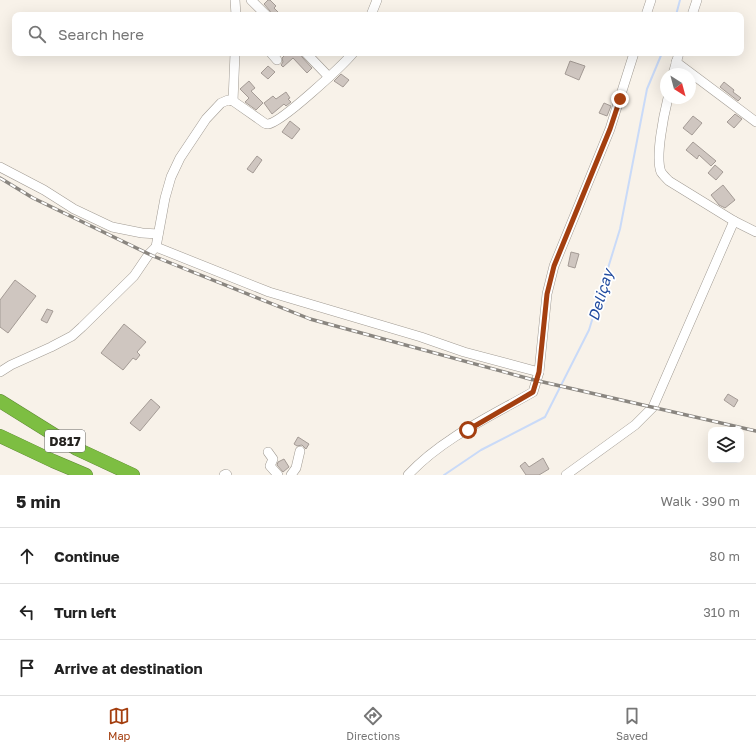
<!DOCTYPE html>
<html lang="en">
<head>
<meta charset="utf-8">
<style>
	:root { --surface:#fff; --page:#f6f6f6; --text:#222; --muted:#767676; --line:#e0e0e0; --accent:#a43f10 }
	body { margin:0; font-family:"Golos Text",sans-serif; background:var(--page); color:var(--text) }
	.controls { position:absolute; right:12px; bottom:12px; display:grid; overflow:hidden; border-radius:8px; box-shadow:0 4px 16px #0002 }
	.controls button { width:36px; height:36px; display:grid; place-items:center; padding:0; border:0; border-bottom:1px solid var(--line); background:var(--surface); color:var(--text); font:20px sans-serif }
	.compass { position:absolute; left:660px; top:68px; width:36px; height:36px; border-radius:50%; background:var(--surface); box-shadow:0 4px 16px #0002; rotate:144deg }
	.stop { position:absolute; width:12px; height:12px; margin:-9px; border:3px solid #a43f10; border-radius:50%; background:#fff }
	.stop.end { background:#a43f10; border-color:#fff; box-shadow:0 1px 4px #0008 }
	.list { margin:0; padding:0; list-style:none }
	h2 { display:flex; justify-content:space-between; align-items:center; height:52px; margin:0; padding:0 16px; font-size:17px }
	h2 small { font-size:13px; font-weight:400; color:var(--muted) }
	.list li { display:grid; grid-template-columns:26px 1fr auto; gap:12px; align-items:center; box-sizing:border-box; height:56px; padding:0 16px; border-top:1px solid var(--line) }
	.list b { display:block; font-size:15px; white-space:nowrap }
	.list em { font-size:13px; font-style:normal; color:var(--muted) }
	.icon { flex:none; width:22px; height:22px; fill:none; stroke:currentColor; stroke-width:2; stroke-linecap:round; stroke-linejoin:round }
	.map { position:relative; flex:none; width:756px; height:475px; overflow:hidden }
	.search { position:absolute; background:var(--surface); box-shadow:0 4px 16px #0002; left:12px; right:12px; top:12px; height:44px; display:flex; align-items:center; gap:10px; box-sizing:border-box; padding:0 14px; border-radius:8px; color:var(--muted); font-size:15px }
	.sheet { height:220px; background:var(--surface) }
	nav { display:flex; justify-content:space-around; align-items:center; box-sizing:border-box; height:56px; border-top:1px solid var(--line); background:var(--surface); font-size:11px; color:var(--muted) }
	nav a { display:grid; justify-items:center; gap:2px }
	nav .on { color:var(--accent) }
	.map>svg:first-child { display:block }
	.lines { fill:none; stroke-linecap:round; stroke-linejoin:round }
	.stream { stroke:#c9daf8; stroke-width:2 }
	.building { fill:#cfc6c0; stroke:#a49b95 }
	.minor-casing { stroke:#a19b93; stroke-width:10 }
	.highway-casing { stroke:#5f8836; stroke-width:14 }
	.minor { stroke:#fff; stroke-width:9 }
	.highway { stroke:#7dbe42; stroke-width:13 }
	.rail-casing { stroke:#8a8680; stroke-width:3.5 }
	.rail { stroke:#fff; stroke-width:2; stroke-dasharray:6; stroke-linecap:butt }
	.route { stroke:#a43f10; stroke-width:5 }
	.labels { text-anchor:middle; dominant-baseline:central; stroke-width:3.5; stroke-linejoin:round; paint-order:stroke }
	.shield { fill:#fff; stroke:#676664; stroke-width:1 }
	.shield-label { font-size:13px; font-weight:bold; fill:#262421 }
	.water-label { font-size:15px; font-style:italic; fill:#214b9f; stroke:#fff }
</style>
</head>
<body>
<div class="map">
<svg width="756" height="475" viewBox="0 0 756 475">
	<rect width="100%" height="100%" fill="#f8f2e9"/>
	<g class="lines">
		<!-- stream -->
		<g class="stream">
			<polyline points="676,15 680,0"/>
			<polyline points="444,475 481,450 545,417 589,330 620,229 647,89 662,53"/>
		</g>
	</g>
	<!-- building -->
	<g class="building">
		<polygon points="268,0 270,0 276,6 274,8 281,15 272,15 270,11 264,4"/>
		<polygon points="281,53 300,53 302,57 312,68 307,73 293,58 283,67 281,65 283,62 282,58 284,56"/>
		<polygon points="570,61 585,66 579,80 565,74"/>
		<polygon points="268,66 275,72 268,79 261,73"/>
		<polygon points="341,74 349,80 343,87 334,81"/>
		<polygon points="249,81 255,88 251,91 263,103 256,110 245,102 249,98 240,89"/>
		<polygon points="724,82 734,90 733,92 741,98 738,101 720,87"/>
		<polygon points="286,92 290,98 288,99 291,102 286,106 284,104 272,114 264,103 273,96 276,99"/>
		<polygon points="604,103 611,106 607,116 599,113"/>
		<polygon points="735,114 742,119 734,128 727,122"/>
		<polygon points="693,116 702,123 692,135 683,128"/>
		<polygon points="290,121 300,129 292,139 282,132"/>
		<polygon points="693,142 716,161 711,166 699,155 697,159 686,150"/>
		<polygon points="257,156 262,160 253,173 247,169"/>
		<polygon points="715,165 723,172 716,180 708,173"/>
		<polygon points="723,185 735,200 725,208 719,205 711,195"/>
		<polygon points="571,252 579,254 575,268 568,266"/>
		<polygon points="15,280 36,296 8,333 0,327 0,300"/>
		<polygon points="47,309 53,311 47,323 41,320"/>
		<polygon points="124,324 146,342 137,352 140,355 136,360 133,358 123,370 101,353"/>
		<polygon points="728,394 738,400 734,407 724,400"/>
		<polygon points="151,399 160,407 140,431 130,423"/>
		<polygon points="298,437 309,444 306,449 302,445 297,446 294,444"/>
		<polygon points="543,458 549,469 539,475 526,475 520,466 525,462 529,467"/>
		<polygon points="284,459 289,467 283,472 277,465 278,462"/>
	</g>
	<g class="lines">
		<defs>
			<g id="minor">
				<polyline points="235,0 236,15"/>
				<polyline points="251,0 266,15"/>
				<polyline points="371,15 377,0"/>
				<polyline points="646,15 651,0"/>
				<polyline points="692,15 697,0"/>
				<polyline points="271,53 277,60"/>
				<polyline points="306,53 329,77"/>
				<polyline points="676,62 756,122"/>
				<polyline points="673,74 679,53"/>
				<path d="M668,98C664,114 655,157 661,172C663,175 667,179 669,181L734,221"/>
				<polyline points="233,101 235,53"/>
				<polyline points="0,167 44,190 74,209 112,227 142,233 158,234"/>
				<polyline points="156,247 269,292 421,337 464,352 539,372"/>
				<path d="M0,372L11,365L51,347L72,336L82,327L134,276L149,254L156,247L165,198L171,177L180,158L206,119L221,103L228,100L233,101L263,122C264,123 267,124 268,124C281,123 343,65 353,53"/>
				<polyline points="268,452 273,459 270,466 278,475"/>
				<polyline points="224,475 226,474 227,475"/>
				<polyline points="291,475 296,468 300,451"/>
				<path d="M408,475C441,439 491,416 533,392L539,372L547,294L554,266L610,129L634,53"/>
				<polyline points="566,475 635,425 653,407 734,221 756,232"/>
			</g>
			<g id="highway">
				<polyline points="0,401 77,449 133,475"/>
				<polyline points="0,436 53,461 86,475"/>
			</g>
		</defs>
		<!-- minor casing -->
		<use href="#minor" class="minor-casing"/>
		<!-- highway casing -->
		<use href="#highway" class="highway-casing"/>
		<!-- minor -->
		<use href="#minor" class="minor"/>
		<!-- highway -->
		<use href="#highway" class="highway"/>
		<defs>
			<polyline id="rail" points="0,178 33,198 153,256 310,319 530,379 756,431"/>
		</defs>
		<!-- rail casing -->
		<use href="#rail" class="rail-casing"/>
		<!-- rail -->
		<use href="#rail" class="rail"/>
	</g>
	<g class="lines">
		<!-- route -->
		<polyline class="route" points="468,430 533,392 539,372 547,294 554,266 610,129 620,99"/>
	</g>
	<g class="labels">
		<!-- shield labels -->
		<rect class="shield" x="45" y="430" width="40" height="22" rx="3"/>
		<g class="shield-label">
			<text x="65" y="441">D817</text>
		</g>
		<!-- water labels -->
		<g class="water-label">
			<text transform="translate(600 295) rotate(-73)">Deliçay</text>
		</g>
	</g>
</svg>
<div class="controls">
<button><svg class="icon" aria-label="layers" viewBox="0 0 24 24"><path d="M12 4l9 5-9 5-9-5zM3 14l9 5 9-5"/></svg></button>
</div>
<svg class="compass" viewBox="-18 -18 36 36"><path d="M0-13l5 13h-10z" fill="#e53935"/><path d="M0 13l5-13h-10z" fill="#767676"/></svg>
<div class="stop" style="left:468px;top:430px"></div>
<div class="stop end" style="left:620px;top:99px"></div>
<div class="search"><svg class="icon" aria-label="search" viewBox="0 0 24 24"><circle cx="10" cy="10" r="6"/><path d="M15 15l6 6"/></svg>Search here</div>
</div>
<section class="sheet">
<h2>5 min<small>Walk · 390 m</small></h2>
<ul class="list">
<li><svg class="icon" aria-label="ahead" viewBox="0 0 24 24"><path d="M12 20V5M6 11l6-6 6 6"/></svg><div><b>Continue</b></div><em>80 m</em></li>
<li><svg class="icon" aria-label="left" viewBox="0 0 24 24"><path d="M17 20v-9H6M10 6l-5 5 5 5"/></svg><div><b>Turn left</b></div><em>310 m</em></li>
<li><svg class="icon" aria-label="arrive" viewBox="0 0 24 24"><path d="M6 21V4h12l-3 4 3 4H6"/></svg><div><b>Arrive at destination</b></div></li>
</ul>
</section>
<nav>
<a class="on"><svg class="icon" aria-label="map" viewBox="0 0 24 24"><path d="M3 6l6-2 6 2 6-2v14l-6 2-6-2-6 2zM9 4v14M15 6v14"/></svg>Map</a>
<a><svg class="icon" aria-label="directions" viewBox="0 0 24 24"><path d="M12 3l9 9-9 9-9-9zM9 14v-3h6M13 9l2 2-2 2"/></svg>Directions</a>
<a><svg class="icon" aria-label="saved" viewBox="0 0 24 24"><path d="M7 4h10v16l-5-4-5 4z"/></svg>Saved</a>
</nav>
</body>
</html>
